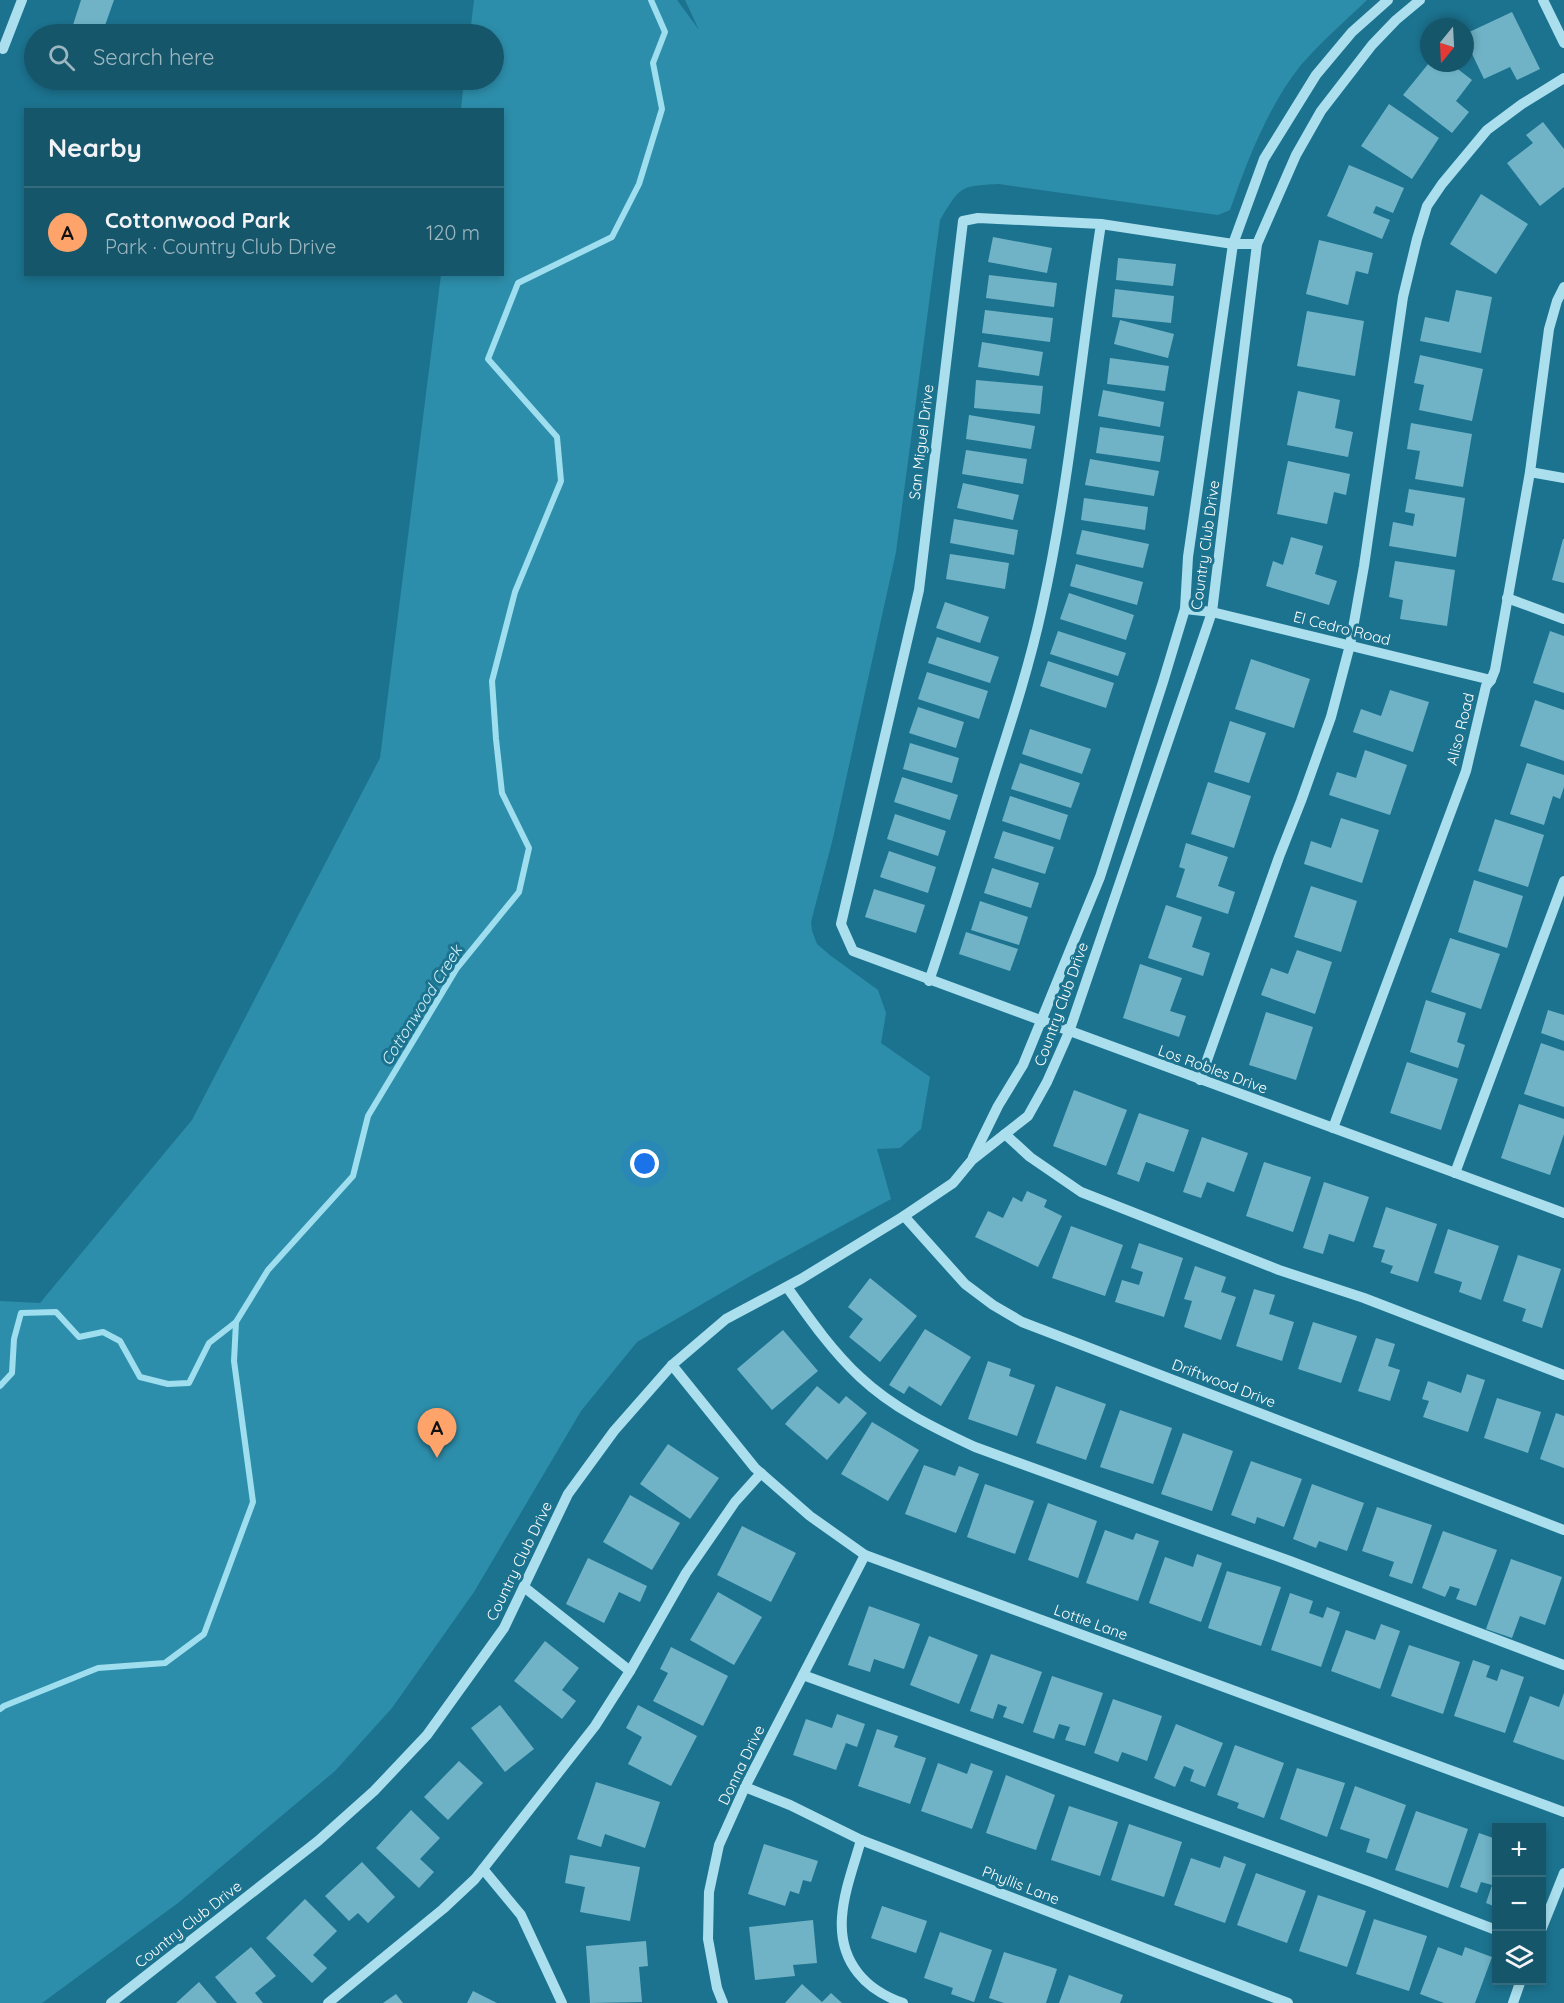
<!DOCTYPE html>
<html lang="en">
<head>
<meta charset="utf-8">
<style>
	:root { --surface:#15566b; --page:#225f73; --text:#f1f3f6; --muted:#9db7c1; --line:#346c7e; --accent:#fea369 }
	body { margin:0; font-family:Quicksand,sans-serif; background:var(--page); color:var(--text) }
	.controls { position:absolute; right:18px; bottom:18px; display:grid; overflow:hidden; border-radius:0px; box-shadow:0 3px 9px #0003 }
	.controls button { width:54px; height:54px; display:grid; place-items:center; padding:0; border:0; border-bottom:2px solid var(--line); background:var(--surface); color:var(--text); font:30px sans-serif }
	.compass { position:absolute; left:1420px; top:18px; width:54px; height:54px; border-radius:50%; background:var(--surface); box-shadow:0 3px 9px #0003; rotate:198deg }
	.you { position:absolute; left:645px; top:1164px; width:21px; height:21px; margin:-15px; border:4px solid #fff; border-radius:50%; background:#1a73e8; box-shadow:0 0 0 9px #1a73e833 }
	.badge { display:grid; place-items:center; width:39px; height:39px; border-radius:50%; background:var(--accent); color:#111; font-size:20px; font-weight:700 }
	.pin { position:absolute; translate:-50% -50px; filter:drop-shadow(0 2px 3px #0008) }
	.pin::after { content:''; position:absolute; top:32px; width:21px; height:18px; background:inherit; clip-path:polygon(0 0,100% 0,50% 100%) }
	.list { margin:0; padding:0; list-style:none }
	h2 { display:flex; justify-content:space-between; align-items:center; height:78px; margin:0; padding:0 24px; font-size:26px }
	h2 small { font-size:20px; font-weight:400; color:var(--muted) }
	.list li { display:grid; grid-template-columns:39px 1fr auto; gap:18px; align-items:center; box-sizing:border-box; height:90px; padding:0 24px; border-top:2px solid var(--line) }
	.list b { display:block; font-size:22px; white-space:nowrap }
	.list p { margin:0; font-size:20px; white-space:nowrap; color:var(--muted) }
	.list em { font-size:20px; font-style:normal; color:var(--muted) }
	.icon { flex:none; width:33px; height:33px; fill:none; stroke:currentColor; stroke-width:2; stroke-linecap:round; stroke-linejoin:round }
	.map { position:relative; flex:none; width:1564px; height:2003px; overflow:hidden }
	.search { position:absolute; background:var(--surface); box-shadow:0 3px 9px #0003; left:24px; top:24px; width:480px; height:66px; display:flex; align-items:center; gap:15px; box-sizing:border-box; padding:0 21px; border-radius:33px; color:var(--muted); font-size:22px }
	.panel { position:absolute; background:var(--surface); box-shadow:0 3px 9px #0003; left:24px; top:108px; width:480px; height:168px; border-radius:0px }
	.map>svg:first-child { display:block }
	.green { fill:#2d8eab }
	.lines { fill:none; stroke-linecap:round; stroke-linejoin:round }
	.stream { stroke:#9edeef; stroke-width:6 }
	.building { fill:#70b3c7 }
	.minor { stroke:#abdfee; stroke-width:10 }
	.labels { text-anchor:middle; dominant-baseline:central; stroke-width:6; stroke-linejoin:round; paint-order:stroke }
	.street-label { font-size:15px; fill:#fff; stroke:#1c738f }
	.water-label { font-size:16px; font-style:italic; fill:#d4f1f9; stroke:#1c738f }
</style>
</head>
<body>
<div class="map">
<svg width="1564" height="2003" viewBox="0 0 1564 2003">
	<rect width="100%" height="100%" fill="#1c738f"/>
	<!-- green -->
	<path class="green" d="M474,0H677L699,30L685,0H1367C1345,21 1321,42 1301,65C1268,106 1247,161 1230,210L1218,215L999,184C959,186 961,186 940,220L896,552L833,838L811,922L812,931L817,944L831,956L878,990L886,1013L881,1043L930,1077L921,1129L900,1148L877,1149L891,1199L752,1275L637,1342L581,1411L474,1592L392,1708L335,1771L178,1903L42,2003H0V1301L40,1303L192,1120L380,758L441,275L502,274V110L461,109L464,80H494V34H470Z"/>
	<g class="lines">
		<!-- stream -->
		<g class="stream">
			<polyline points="0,1386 12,1373 14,1339 21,1313 56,1312 79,1337 103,1332 120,1341 140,1377 168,1384 189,1383 209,1343 236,1322"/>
			<polyline points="0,1709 4,1706 98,1668 165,1663 204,1634 253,1502 234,1361 236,1322 268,1270 353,1176 368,1116 457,968 519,892 529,848 502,793 496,739 492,681 515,592 561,481 557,437 488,359 518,283 612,237 639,184 662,109 653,63 665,32 651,0"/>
		</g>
	</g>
	<!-- building -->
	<g class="building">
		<polygon points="81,0 114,0 102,34 90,34 72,28"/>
		<polygon points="1512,12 1540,69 1517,80 1510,67 1484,79 1465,39 1465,34"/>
		<polygon points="1429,63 1450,63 1472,80 1456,101 1469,112 1452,133 1403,95"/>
		<polygon points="1389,104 1439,138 1412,179 1361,146"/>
		<polygon points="1543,122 1564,149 1564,187 1540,206 1507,163 1533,143 1526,135"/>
		<polygon points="1349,165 1404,188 1393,213 1376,206 1373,213 1390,220 1382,239 1327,216"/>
		<polygon points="1481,194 1528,224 1496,274 1450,244"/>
		<polygon points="993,237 1052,248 1047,273 988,262"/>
		<polygon points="1319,240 1373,253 1368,274 1356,271 1348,305 1306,294"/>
		<polygon points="1118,258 1176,264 1173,286 1116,280"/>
		<polygon points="989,275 1057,283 1054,307 986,298"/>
		<polygon points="1115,289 1174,296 1171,323 1112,317"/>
		<polygon points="1456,290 1492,297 1481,353 1420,341 1425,317 1449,322"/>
		<polygon points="985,310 1053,318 1050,342 982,333"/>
		<polygon points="1307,311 1364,321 1355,376 1297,366"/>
		<polygon points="1120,320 1174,334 1168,358 1114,344"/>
		<polygon points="982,342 1043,352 1039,376 978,367"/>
		<polygon points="1420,355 1483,369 1472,421 1419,410 1424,385 1414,383"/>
		<polygon points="1110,358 1169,366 1165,391 1107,384"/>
		<polygon points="976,380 1043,386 1040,414 974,408"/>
		<polygon points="1103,390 1164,402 1160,427 1098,416"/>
		<polygon points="1298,391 1340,400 1335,428 1353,432 1348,457 1287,445"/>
		<polygon points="969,415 1035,426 1031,449 966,439"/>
		<polygon points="1411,423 1472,434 1463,487 1415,479 1420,451 1407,449"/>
		<polygon points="1100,427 1164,436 1160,462 1096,453"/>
		<polygon points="966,450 1027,459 1023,484 962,474"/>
		<polygon points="1090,459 1159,471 1154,496 1085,485"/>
		<polygon points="1288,461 1350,474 1346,495 1334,492 1327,524 1277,514"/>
		<polygon points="963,483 1019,495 1013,520 957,508"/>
		<polygon points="1409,489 1465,498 1456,557 1389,546 1393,522 1413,526 1415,514 1405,512"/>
		<polygon points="1084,498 1148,507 1145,530 1081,520"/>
		<polygon points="954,519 1018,530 1014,555 950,543"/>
		<polygon points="1082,530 1149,544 1143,568 1076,554"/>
		<polygon points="1291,537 1323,546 1315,574 1337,581 1329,605 1266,586 1273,561 1283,565"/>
		<polygon points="1563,539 1564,539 1564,583 1552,580"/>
		<polygon points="950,554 1009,563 1005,589 946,579"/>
		<polygon points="1395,561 1455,570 1447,626 1400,619 1403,600 1389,597"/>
		<polygon points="1076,564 1143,582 1137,605 1070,586"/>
		<polygon points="1069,593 1134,615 1126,640 1060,619"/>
		<polygon points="945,602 989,617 980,643 936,628"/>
		<polygon points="1058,631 1126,653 1118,676 1050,654"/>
		<polygon points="1550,631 1564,636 1564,693 1533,683"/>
		<polygon points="937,637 999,657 990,683 928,663"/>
		<polygon points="1251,659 1310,679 1294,728 1235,709"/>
		<polygon points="1048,661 1114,683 1106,708 1040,686"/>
		<polygon points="927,672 988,691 979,719 918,699"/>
		<polygon points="1390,690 1429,702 1413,752 1353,732 1361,709 1381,716"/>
		<polygon points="1535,700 1564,710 1564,761 1520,746"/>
		<polygon points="918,707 964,722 956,748 909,733"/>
		<polygon points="1230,721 1266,733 1249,783 1214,772"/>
		<polygon points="1030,729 1091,749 1082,774 1022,754"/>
		<polygon points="910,743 959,758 952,783 903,769"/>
		<polygon points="1365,750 1407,765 1390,815 1329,795 1337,772 1356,778"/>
		<polygon points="1020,763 1080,783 1071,808 1011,789"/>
		<polygon points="1527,763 1564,775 1564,787 1560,799 1553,796 1544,825 1510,814"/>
		<polygon points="902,777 958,795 950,820 894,802"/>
		<polygon points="1208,782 1251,796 1234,848 1191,834"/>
		<polygon points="1010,796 1068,815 1060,840 1002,821"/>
		<polygon points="895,814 946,831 938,856 887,839"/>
		<polygon points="1341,818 1379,830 1362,883 1304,864 1311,841 1331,848"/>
		<polygon points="1495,819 1544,835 1528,887 1478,871"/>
		<polygon points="1003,831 1054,847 1045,874 994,858"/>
		<polygon points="1186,843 1228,857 1218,886 1235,892 1228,914 1176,897 1185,869 1179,867"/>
		<polygon points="889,851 936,867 928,893 880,877"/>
		<polygon points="992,868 1039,883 1031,908 984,893"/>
		<polygon points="1474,880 1523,896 1507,948 1458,932"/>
		<polygon points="1311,886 1357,901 1341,952 1294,937"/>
		<polygon points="874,889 925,905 916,933 865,917"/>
		<polygon points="980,901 1028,917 1019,945 971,930"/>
		<polygon points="1166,905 1202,917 1192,947 1210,953 1203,976 1148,958"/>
		<polygon points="966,932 1018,949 1010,971 959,954"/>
		<polygon points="1450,938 1500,954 1481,1009 1431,992"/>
		<polygon points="1297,950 1332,962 1315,1014 1261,995 1271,968 1288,974"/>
		<polygon points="1140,964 1182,978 1170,1011 1186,1016 1179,1037 1123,1018"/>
		<polygon points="1426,1000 1466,1013 1457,1042 1465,1045 1458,1068 1410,1052"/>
		<polygon points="1548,1010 1564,1015 1564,1041 1541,1033"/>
		<polygon points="1266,1012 1313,1027 1296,1080 1249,1065"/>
		<polygon points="1541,1043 1564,1051 1564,1107 1524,1094"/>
		<polygon points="1407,1062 1458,1079 1441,1130 1390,1113"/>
		<polygon points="1074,1090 1127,1110 1106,1166 1053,1146"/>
		<polygon points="1519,1104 1564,1119 1564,1134 1550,1175 1501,1158"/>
		<polygon points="1139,1113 1189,1130 1174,1172 1146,1162 1139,1182 1117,1174"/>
		<polygon points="1202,1137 1248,1153 1234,1192 1207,1182 1201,1198 1183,1192"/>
		<polygon points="1264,1162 1311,1177 1293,1232 1246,1216"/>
		<polygon points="1324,1182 1369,1197 1354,1242 1329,1234 1323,1254 1303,1248"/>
		<polygon points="1027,1191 1047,1200 1044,1207 1062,1216 1038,1267 975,1237 988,1211 1003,1218 1013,1197 1022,1202"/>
		<polygon points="1386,1207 1437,1224 1418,1282 1390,1273 1393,1266 1381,1262 1385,1250 1373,1247"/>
		<polygon points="1071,1226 1123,1245 1105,1296 1052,1278"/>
		<polygon points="1448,1229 1499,1246 1481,1300 1459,1292 1462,1282 1434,1273"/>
		<polygon points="1139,1243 1183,1258 1164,1317 1115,1302 1122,1280 1139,1285 1143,1272 1131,1268"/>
		<polygon points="1518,1255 1561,1269 1542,1328 1522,1321 1526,1309 1503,1301"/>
		<polygon points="1195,1266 1226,1277 1221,1292 1236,1297 1221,1340 1184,1327 1192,1301 1184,1299"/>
		<polygon points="870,1278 917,1316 880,1362 849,1337 863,1319 848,1307"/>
		<polygon points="1254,1289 1275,1295 1269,1314 1294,1322 1282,1361 1236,1346"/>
		<polygon points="1313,1322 1357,1336 1341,1383 1298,1369"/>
		<polygon points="925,1329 971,1357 941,1406 909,1386 904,1394 889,1385"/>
		<polygon points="783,1330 818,1371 772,1410 737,1369"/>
		<polygon points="1376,1338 1395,1344 1388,1366 1400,1370 1390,1401 1358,1391"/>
		<polygon points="988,1361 1011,1369 1009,1376 1035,1385 1017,1436 968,1419"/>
		<polygon points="1467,1374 1485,1380 1468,1432 1423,1417 1429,1401 1422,1399 1428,1381 1461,1393"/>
		<polygon points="817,1386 839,1404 846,1396 867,1413 827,1460 785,1424"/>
		<polygon points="1056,1386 1106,1404 1086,1460 1036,1443"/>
		<polygon points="1497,1398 1541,1412 1528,1453 1484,1438"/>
		<polygon points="1120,1410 1172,1428 1153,1484 1100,1467"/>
		<polygon points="1556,1413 1564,1416 1564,1468 1540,1459"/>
		<polygon points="872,1422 919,1450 888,1501 841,1474"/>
		<polygon points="1183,1433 1233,1451 1212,1511 1161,1494"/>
		<polygon points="668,1444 719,1478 690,1519 640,1484"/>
		<polygon points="1251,1461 1302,1479 1284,1527 1257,1517 1255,1524 1231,1515"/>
		<polygon points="924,1465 955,1476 959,1466 979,1474 956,1533 905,1514"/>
		<polygon points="985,1484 1034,1501 1015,1554 967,1537"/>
		<polygon points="1312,1484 1364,1503 1347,1551 1319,1541 1316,1548 1293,1539"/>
		<polygon points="630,1495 680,1523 652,1570 603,1542"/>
		<polygon points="1048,1503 1097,1521 1078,1578 1028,1560"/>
		<polygon points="1377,1507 1432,1525 1412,1584 1389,1576 1394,1562 1362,1551"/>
		<polygon points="742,1526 796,1553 771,1602 717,1575"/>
		<polygon points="1105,1530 1133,1540 1136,1533 1159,1541 1138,1601 1086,1583"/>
		<polygon points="1443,1531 1497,1550 1476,1606 1456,1599 1460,1589 1450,1586 1445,1597 1422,1588"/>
		<polygon points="1197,1554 1222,1563 1201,1622 1149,1603 1165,1557 1193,1567"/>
		<polygon points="588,1558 647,1586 640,1602 619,1592 604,1623 566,1604"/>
		<polygon points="1511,1559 1562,1577 1545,1625 1520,1616 1512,1638 1486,1629"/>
		<polygon points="1227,1571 1281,1587 1261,1646 1208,1628"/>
		<polygon points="718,1592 762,1617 734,1665 690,1640"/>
		<polygon points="1290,1593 1313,1601 1309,1613 1323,1618 1327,1607 1340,1612 1321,1667 1271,1650"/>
		<polygon points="869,1606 920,1624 904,1669 874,1659 870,1672 848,1665"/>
		<polygon points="1381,1624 1400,1631 1380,1689 1331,1671 1346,1630 1375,1640"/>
		<polygon points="929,1636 978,1655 959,1704 910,1685"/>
		<polygon points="545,1641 579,1668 562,1690 576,1701 562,1719 514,1681"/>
		<polygon points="1409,1645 1460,1662 1443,1714 1391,1696"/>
		<polygon points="671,1647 728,1676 703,1726 653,1701 668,1673 660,1669"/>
		<polygon points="991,1654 1042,1672 1023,1724 1003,1717 1007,1707 998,1704 993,1719 970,1711"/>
		<polygon points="1473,1660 1490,1666 1486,1677 1497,1681 1501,1669 1524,1677 1505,1733 1454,1716"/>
		<polygon points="1052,1676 1103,1693 1085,1746 1065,1740 1070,1727 1059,1724 1054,1739 1033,1732"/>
		<polygon points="1564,1693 1564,1760 1513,1742 1530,1696 1559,1707"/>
		<polygon points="1113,1699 1162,1716 1147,1761 1122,1752 1118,1762 1094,1753"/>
		<polygon points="500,1705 534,1749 505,1772 471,1728"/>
		<polygon points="638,1705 697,1736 671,1786 628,1764 642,1737 626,1728"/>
		<polygon points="837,1714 865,1724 857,1747 846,1743 836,1770 793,1755 806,1719 832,1728"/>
		<polygon points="1176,1724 1223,1743 1205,1787 1190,1781 1194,1770 1184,1766 1175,1787 1154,1778"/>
		<polygon points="877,1729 898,1736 894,1747 926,1758 910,1804 858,1786"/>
		<polygon points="1235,1745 1284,1763 1264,1818 1237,1808 1239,1803 1217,1795"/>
		<polygon points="459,1761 483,1783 448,1820 424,1797"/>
		<polygon points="938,1763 967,1774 971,1763 993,1771 972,1829 921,1811"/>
		<polygon points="1297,1768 1345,1783 1327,1837 1280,1819"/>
		<polygon points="1006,1775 1055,1795 1036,1850 986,1833"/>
		<polygon points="596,1782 660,1802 645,1848 605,1834 601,1847 577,1839"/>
		<polygon points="1355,1786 1406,1805 1387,1859 1366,1852 1370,1839 1340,1829"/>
		<polygon points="1069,1806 1118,1822 1100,1876 1051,1860"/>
		<polygon points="411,1810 440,1838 420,1859 434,1872 419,1888 376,1848"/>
		<polygon points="1416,1811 1468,1829 1448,1888 1395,1870"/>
		<polygon points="1129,1824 1182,1842 1164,1897 1111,1880"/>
		<polygon points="1479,1833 1496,1839 1496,1907 1486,1903 1492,1885 1481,1882 1477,1893 1460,1887"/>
		<polygon points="764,1844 818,1861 811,1882 803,1880 799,1894 790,1891 785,1906 748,1894"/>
		<polygon points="570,1855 640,1867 630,1921 580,1912 585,1887 565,1883"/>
		<polygon points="1224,1856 1246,1864 1225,1923 1174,1905 1191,1858 1220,1868"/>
		<polygon points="362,1862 395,1897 368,1923 358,1913 349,1921 325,1896"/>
		<polygon points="1256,1873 1306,1891 1287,1943 1237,1925"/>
		<polygon points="1318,1895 1366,1911 1347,1967 1299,1951"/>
		<polygon points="305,1899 337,1931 313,1955 327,1968 312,1983 266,1938"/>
		<polygon points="882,1906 927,1921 916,1953 871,1938"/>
		<polygon points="1374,1919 1427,1936 1409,1991 1356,1974"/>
		<polygon points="813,1920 817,1963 793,1965 795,1976 755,1980 749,1927"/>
		<polygon points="940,1932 992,1950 974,2002 951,1994 953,1988 924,1978"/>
		<polygon points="646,1941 648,1966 639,1967 642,2002 590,2003 586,1946"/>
		<polygon points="251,1947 276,1976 255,1993 263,2003 237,2003 215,1977"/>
		<polygon points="1438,1947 1462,1956 1465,1947 1492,1957 1475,2003 1444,2003 1420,1994"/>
		<polygon points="1004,1952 1057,1969 1046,2003 1004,2003 989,1998"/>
		<polygon points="1069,1975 1123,1995 1120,2003 1059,2003"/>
		<polygon points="199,1982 217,2003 176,2003"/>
		<polygon points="802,1984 822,2002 831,1993 842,2003 785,2003"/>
		<polygon points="473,1991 497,2003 467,2003"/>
		<polygon points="396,1994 403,2003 383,2003"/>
	</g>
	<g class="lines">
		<!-- minor -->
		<g class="minor">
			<polyline points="1543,0 1564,43"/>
			<polyline points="3,49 22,0"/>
			<polyline points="1257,244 1233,244 1101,224 978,218 963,221 919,590 841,924 853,951 1564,1213"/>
			<polyline points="1530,472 1564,478"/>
			<polyline points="1507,598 1564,619"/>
			<polyline points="1185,609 1212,612 1491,680"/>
			<path d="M929,981C953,911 974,840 996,769C1013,716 1030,663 1042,608C1070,482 1081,352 1101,224"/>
			<polyline points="1200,1080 1279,857 1301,801 1331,717 1350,645 1364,566 1403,297 1417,239 1427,206 1442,184 1487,130 1522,104 1564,78"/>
			<polyline points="1333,1128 1466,771 1486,686 1491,680 1495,670 1530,472 1549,329 1557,301 1564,287"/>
			<polyline points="1005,1134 1030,1157 1081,1192 1279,1270 1364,1298 1564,1375"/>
			<polyline points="973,1157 998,1106 1023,1065 1100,877 1163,682 1185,609 1188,557 1233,244 1264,159 1316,75 1352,32 1388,0"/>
			<polyline points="1455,1173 1564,881"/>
			<polyline points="904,1216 965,1284 993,1305 1022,1322 1564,1530"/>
			<path d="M787,1287C809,1318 832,1351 860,1377C893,1408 934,1428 975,1447L1290,1561L1564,1665"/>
			<polyline points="672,1365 755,1468 810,1516 865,1555 1564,1812"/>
			<polyline points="524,1587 630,1671"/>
			<polyline points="803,1675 1371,1882 1496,1930"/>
			<polyline points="745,1787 790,1805 861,1840 1288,2003"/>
			<path d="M861,1840C849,1883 826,1933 858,1973C869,1987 886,1997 903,2003"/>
			<polyline points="483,1869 521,1915 562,2003"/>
			<polyline points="1542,1928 1564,1873"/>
			<polyline points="111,2003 318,1841 374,1791 427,1735 504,1628 568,1494 614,1431 672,1365 726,1319 801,1279 904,1216 953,1183 972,1160 1028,1116 1047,1082 1069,1032 1212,612 1257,244 1296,155 1321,111 1372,45 1396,20 1420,0"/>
			<polyline points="328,2003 443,1909 475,1879 595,1726 630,1671 686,1573 735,1502 761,1473"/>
			<polyline points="723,2003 717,1988 708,1939 709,1892 719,1845 745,1787 865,1555"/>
			<polyline points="1513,2003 1521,1980"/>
		</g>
	</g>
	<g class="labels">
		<!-- street labels -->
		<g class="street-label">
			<text transform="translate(921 442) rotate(-83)">San Miguel Drive</text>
			<text transform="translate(1205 545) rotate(-82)">Country Club Drive</text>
			<text transform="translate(1342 628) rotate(14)">El Cedro Road</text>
			<text transform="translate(1460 729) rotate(-76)">Aliso Road</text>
			<text transform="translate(1061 1004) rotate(-70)">Country Club Drive</text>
			<text transform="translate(1213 1069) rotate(20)">Los Robles Drive</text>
			<text transform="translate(1224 1383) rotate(21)">Driftwood Drive</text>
			<text transform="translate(519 1561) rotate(-64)">Country Club Drive</text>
			<text transform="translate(1091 1622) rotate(20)">Lottie Lane</text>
			<text transform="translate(741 1765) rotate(-64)">Donna Drive</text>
			<text transform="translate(1021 1885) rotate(21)">Phyllis Lane</text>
			<text transform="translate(188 1924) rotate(-38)">Country Club Drive</text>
		</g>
		<!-- water labels -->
		<g class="water-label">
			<text transform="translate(421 1005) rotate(-58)">Cottonwood Creek</text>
		</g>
	</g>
</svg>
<div class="controls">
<button>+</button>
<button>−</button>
<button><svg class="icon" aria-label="layers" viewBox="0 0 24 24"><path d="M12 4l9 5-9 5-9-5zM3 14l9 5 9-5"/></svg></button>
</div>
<svg class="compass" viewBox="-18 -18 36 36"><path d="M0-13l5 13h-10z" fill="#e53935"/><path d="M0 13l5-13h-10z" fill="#9db7c1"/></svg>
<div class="you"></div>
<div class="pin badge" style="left:437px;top:1458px">A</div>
<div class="search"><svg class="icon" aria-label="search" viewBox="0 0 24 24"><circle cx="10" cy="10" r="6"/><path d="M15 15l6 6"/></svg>Search here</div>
<section class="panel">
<h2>Nearby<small></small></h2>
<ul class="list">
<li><span class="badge">A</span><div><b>Cottonwood Park</b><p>Park · Country Club Drive</p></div><em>120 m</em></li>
</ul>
</section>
</div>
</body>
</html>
